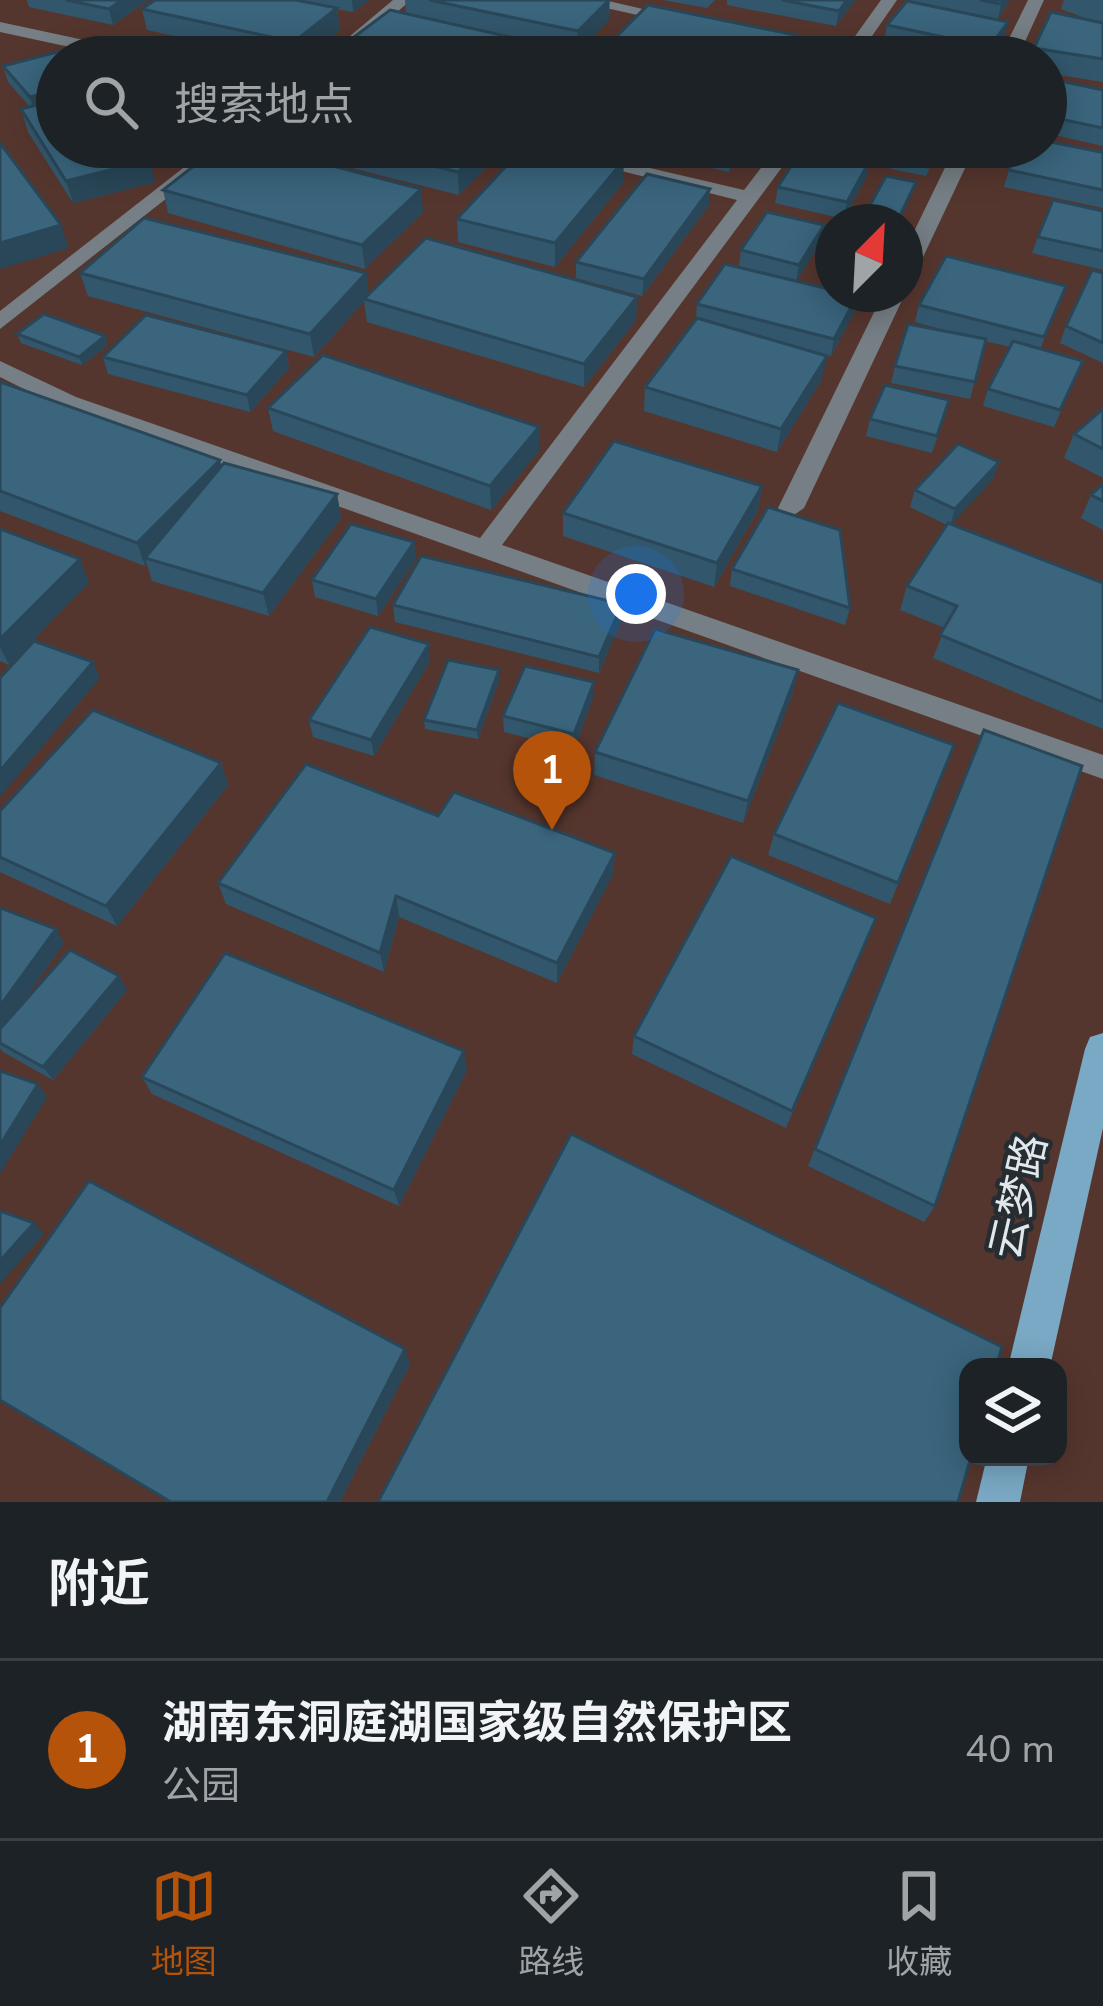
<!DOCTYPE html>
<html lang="zh">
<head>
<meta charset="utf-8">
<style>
	:root { --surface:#1c2226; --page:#252a2e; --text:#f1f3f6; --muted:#a0a4a7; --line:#3a3f43; --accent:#b45309 }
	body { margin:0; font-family:"Nunito Sans","Noto Sans SC",sans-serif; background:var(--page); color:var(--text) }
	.controls { position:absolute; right:36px; bottom:36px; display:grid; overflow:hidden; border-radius:24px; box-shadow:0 6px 30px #0003 }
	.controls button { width:108px; height:108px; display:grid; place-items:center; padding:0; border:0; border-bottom:3px solid var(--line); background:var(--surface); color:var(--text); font:60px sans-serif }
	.compass { position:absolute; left:815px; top:204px; width:108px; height:108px; border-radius:50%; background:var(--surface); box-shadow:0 6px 30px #0003; rotate:24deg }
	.you { position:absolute; left:636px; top:594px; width:42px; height:42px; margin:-30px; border:9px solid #fff; border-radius:50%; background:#1a73e8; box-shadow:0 0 0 18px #1a73e833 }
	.badge { display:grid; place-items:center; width:78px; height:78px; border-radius:50%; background:var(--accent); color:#fff; font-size:39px; font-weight:700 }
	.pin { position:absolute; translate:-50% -99px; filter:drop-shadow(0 3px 6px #0008) }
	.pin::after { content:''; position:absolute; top:63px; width:42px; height:36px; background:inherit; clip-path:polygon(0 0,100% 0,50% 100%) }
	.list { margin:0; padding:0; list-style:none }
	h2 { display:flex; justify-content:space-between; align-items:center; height:156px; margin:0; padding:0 48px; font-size:51px }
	h2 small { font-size:39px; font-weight:400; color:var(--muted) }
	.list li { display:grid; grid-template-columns:78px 1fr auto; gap:36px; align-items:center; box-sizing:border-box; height:180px; padding:0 48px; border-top:3px solid var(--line) }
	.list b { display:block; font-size:45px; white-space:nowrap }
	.list p { margin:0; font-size:39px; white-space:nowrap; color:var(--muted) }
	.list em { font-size:39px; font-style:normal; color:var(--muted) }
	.icon { flex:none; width:66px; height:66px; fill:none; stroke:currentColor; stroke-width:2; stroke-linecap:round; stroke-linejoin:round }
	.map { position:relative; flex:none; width:1103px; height:1502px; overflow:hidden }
	.search { position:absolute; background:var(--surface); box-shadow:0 6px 30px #0003; left:36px; right:36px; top:36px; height:132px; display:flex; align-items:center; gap:30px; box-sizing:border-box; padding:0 42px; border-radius:66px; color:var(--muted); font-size:45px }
	.sheet { height:336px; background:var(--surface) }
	nav { display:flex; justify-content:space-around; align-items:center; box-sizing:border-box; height:168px; border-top:3px solid var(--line); background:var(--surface); font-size:33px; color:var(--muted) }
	nav a { display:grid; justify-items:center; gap:6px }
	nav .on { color:var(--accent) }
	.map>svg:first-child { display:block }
	.green { fill:#55362e; fill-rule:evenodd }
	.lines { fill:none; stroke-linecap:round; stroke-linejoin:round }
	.street { fill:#767f85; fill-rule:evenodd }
	.primary { fill:#7aa9c5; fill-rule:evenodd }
	.wall { fill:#32576c }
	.shaded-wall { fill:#294758 }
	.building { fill:#3a657d; stroke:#294758; stroke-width:3 }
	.labels { text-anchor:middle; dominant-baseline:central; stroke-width:9; stroke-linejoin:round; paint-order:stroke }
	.near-street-label { font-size:42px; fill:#e1e7ea; stroke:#252d32 }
</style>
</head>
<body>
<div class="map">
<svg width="1103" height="1502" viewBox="0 0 1103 1502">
	<rect width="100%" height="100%" fill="#252d32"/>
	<!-- green -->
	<path class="green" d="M0,0H1103V1502H0ZM57,57H1046V147H57ZM833,222H905V294H833ZM968,1367H1058V1457H968Z"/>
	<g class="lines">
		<!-- street -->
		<g class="street">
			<polygon points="393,0 411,0 345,57 325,57"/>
			<polygon points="570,0 604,0 686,19 678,24"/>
			<polygon points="881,0 897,0 863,49 887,57 840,57 769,38 778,33 848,46"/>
			<polygon points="1028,0 1044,0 1018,57 1000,57"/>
			<polygon points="0,22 140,52 149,57 116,57 0,32"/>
			<polygon points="210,147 232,147 0,329 0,311"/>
			<polygon points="526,147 560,147 744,190 777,147 797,147 502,545 1103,755 1103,779 60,407 0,377 0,361 76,397 480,538 737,200"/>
			<polygon points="955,147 975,147 916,272 905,278 905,250"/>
			<polygon points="883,294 905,294 804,508 791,517 782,514 778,508"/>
		</g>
		<!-- primary -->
		<g class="primary">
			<polygon points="1103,1033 1103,1128 1050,1367 1008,1367 1085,1049 1090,1037"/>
			<polygon points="987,1457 1029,1457 1020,1502 976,1502"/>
		</g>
	</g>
	<!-- wall -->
	<g class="wall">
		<polygon points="27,0 148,0 113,25 29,7"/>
		<polygon points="297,0 369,0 353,12 337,9 340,30 306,57 267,57 147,30 142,9"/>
		<polygon points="405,0 610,0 609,20 577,52 559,49 563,57 330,57 330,55 406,13"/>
		<polygon points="663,0 715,0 707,8"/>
		<polygon points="727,0 855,0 836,26 727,5"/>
		<polygon points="912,0 1009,0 998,19 1004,38 990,57 957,57 884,41 887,25"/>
		<polygon points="1064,0 1103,0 1103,82 1046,73 1046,57 1031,57 1034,48 1093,21 1061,9"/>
		<polygon points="614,39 812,57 613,57"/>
		<polygon points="57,57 155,182 73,203 28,132 21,109 30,107 8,82 3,66"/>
		<polygon points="1046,78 1103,90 1103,146 1046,133"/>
		<polygon points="268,147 504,147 504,149 459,195"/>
		<polygon points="653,147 747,147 729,172 652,154"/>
		<polygon points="813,147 886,147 875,165 869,163 866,178 844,219 775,203 778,187"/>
		<polygon points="899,147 940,147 926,176 891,169"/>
		<polygon points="1103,148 1103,208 1004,187 1009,170 1101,152"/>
		<polygon points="623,183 555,267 458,242 457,219"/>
		<polygon points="163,190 423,212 365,269 168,213"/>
		<polygon points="709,205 642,296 576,278 576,262"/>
		<polygon points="1103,211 1103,270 1032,253 1038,237"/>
		<polygon points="824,225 821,242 796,281 857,296 854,313 831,356 799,348 822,379 777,452 644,411 645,387 696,319 697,304 739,267 741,250"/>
		<polygon points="833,250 833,284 819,280 822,264"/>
		<polygon points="80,273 366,273 368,294 637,297 636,320 584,387 367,322 364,301 314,357 88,296"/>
		<polygon points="1103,273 1103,363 1060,343 1066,326"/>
		<polygon points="1060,303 1040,349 1083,361 1054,427 983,406 988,389 1010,347 985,341 970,399 891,383 895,366 959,334 915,322 919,305"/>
		<polygon points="17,334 108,345 82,365 21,343"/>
		<polygon points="286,351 289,368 250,412 108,374 103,357"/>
		<polygon points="0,382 222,466 337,494 341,518 269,616 152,581 147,564 145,566 0,511"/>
		<polygon points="268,408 539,427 539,451 491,510 273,431"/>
		<polygon points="1103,409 1103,478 1064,458 1074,434"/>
		<polygon points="944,417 932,453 866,436 870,419"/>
		<polygon points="999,462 993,479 951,524 1103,583 1103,729 933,658 945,628 900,610 907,586 947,525 910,507 915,490"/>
		<polygon points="1103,484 1103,530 1081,518 1091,495"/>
		<polygon points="762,486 758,510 714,587 563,536 563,513"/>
		<polygon points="0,529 89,582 9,665 0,661"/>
		<polygon points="414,542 416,559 378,616 315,597 312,580"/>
		<polygon points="732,569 850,608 845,625 730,586"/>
		<polygon points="393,605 621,621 599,673 395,622"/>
		<polygon points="430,661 374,756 313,737 309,720"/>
		<polygon points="500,678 478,739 425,729 424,720"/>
		<polygon points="793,693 743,823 594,775 595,752"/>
		<polygon points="593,698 574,750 504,732 503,716"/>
		<polygon points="984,730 935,1206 924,1222 808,1166"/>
		<polygon points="954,745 890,904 768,855 774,834"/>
		<polygon points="221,763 228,785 117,926 0,872 0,811"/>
		<polygon points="438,816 615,853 613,874 557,983 399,917 384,972 226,904 218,883"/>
		<polygon points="0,908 64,943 17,1010 127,990 53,1080 3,1052 0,1048"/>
		<polygon points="868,938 786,1128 632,1054 634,1036"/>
		<polygon points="467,1070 399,1206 152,1094 142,1077"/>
		<polygon points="0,1308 410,1364 340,1502 169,1502 0,1401"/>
	</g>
	<!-- shaded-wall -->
	<g class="shaded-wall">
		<polygon points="122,0 148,0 113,25 109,9"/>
		<polygon points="352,0 369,0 353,12"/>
		<polygon points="609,0 609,20 577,52 578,31"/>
		<polygon points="847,0 855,0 836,26 839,11"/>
		<polygon points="1004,0 1009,0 998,19 1001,4"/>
		<polygon points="337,8 340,30 306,57 297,57 294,42"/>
		<polygon points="1008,22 1004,38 990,57 988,57 990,47"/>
		<polygon points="815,39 812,57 801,57"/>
		<polygon points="57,90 57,107 35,113 30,97"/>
		<polygon points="483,147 504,147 504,149 459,195 458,172"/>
		<polygon points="737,147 747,147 729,172 731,155"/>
		<polygon points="879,147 886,147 875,165"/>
		<polygon points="150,160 155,182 73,203 66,181"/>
		<polygon points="624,160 623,183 555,267 555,243"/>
		<polygon points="869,162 866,178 844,219 847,202"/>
		<polygon points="421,189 423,212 365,269 362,245"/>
		<polygon points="710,189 709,205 642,296 644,279"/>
		<polygon points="61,225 69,248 0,269 0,243"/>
		<polygon points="824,225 821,242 796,282 799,265"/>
		<polygon points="366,273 369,297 364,299 364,301 314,357 310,334"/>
		<polygon points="857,296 854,313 831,356 834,339"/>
		<polygon points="637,297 636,320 584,387 584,364"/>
		<polygon points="105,336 108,345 82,365 79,357"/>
		<polygon points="286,351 289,368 250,412 247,395"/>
		<polygon points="827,356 822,379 777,452 781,429"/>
		<polygon points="539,427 539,451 491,510 490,486"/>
		<polygon points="220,460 226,484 145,558 147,564 145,566 137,543"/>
		<polygon points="999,462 993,479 950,526 955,509"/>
		<polygon points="762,486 758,510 714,587 717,563"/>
		<polygon points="337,494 341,518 269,616 263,593"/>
		<polygon points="414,542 416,559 378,616 376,599"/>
		<polygon points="80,559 89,582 9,665 0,647 0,639"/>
		<polygon points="622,604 621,621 599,673 599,657"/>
		<polygon points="429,644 430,661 374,756 371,740"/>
		<polygon points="93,662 100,678 0,797 0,771"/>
		<polygon points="499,670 500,678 478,739 477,730"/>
		<polygon points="798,670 793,693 743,823 748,801"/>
		<polygon points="594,682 593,698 574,750 574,734"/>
		<polygon points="221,763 228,785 117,926 106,906"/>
		<polygon points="615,853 613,874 557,983 557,963"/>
		<polygon points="396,896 399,917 384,972 380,953"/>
		<polygon points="56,929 64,943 0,1034 0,1006"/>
		<polygon points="119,976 127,990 53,1080 43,1067"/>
		<polygon points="464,1051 467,1070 399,1206 394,1190"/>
		<polygon points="38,1084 47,1097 0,1174 0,1145"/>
		<polygon points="34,1223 44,1234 0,1284 0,1261"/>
		<polygon points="405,1349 410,1364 340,1502 327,1502"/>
	</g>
	<!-- building -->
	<g class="building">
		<polygon points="66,0 122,0 109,9"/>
		<polygon points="155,0 296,0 337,8 294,42 142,9"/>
		<polygon points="429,0 609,0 578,31"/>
		<polygon points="782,0 847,0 839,11"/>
		<polygon points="980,0 1004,0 1001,4"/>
		<polygon points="907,1 1008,22 990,47 887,25"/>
		<polygon points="648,5 815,39 801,57 699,57 614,39"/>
		<polygon points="390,10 563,49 555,57 339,57 330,55"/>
		<polygon points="1051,12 1103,23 1103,59 1034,48"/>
		<polygon points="77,47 87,57 57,57 57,90 30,97 3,66"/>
		<polygon points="868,47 929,57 863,57"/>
		<polygon points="580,51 605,57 574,57"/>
		<polygon points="1046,78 1103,90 1103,128 1046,116"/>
		<polygon points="57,100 57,147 140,147 150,160 66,181 21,109"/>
		<polygon points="1046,141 1101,152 1103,148 1103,190 1009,170 1020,147 1046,147"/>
		<polygon points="0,143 61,225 0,243"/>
		<polygon points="218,147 260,147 421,189 362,245 163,190"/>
		<polygon points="356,147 483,147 458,172"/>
		<polygon points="524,147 567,147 624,160 555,243 457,219"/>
		<polygon points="694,147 737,147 731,155"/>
		<polygon points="803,147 869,162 847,202 778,187"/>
		<polygon points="899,147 938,147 928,167 893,160"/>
		<polygon points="647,174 710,189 644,279 576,262"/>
		<polygon points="886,176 916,182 897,222 880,222 863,218"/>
		<polygon points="1053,200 1103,211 1103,251 1038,237"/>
		<polygon points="767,212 824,225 799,265 741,250"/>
		<polygon points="144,218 366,273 310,334 80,273"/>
		<polygon points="426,238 637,297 584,364 364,299"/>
		<polygon points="833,250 833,266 822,264"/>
		<polygon points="946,256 1066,286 1044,337 919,305"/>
		<polygon points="725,264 833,290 833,294 857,296 834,339 697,304"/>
		<polygon points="1092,270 1103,273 1103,343 1066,326"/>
		<polygon points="44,314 105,336 79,357 17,334"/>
		<polygon points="146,315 286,351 247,395 103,357"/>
		<polygon points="697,318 827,356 781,429 645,387"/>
		<polygon points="908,324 986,339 975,382 895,366"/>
		<polygon points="1013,341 1083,361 1060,410 988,389"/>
		<polygon points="323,355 539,427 490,486 268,408"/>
		<polygon points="0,382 220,460 137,543 0,491"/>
		<polygon points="885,385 949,400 937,436 870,419"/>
		<polygon points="1103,409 1103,449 1074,434"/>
		<polygon points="614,441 762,486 717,563 563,513"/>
		<polygon points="958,444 999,462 955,509 915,490"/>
		<polygon points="224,463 337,494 263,593 145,558"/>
		<polygon points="1103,484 1103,501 1091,495"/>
		<polygon points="768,507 840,530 850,608 732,569"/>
		<polygon points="948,523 1103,583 1103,702 940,635 957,606 907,586"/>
		<polygon points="351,524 414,542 376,599 312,580"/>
		<polygon points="0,529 80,559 0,639"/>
		<polygon points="421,556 622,604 599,657 393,605"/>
		<polygon points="370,627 429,644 371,740 309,720"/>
		<polygon points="655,629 798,670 748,801 595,752"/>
		<polygon points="34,641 93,662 0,771 0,678"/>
		<polygon points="448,660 499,670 477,730 424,720"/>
		<polygon points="525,666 594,682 574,734 503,716"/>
		<polygon points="838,703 954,745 898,883 774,834"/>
		<polygon points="93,710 221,763 106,906 0,857 0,811"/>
		<polygon points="984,730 1082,766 935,1206 815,1149"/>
		<polygon points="306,764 438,816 454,792 615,853 557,963 396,896 380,953 218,883"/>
		<polygon points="731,856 876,918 792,1111 634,1036"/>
		<polygon points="0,908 56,929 0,1006"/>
		<polygon points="70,950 119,976 43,1067 0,1043 0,1029"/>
		<polygon points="225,953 464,1051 394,1190 142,1077"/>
		<polygon points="0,1071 38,1084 0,1145"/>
		<polygon points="571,1134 1002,1347 996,1367 968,1367 968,1457 971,1457 958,1502 378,1502"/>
		<polygon points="89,1181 405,1349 327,1502 171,1502 0,1400 0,1308"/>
		<polygon points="0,1211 34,1223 0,1261"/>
	</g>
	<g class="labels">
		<!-- near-street labels -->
		<g class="near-street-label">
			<text transform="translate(1019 1197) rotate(-77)">云梦路</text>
		</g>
	</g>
</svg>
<div class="controls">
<button><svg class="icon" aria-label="layers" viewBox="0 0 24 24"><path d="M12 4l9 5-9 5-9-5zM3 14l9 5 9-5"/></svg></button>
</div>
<svg class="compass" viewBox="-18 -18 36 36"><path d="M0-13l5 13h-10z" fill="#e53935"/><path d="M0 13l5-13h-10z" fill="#a0a4a7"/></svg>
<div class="you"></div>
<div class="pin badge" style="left:552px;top:830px">1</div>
<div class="search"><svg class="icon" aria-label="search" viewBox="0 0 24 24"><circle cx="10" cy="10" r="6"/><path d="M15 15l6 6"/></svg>搜索地点</div>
</div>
<section class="sheet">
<h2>附近<small></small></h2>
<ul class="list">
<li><span class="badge">1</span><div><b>湖南东洞庭湖国家级自然保护区</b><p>公园</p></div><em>40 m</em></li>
</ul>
</section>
<nav>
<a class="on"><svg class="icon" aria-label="map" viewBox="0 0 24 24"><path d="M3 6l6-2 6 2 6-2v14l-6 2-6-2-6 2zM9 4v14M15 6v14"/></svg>地图</a>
<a><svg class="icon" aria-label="directions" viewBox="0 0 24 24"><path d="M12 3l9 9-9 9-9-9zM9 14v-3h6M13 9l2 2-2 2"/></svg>路线</a>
<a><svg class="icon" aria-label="saved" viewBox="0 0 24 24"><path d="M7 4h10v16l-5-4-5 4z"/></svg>收藏</a>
</nav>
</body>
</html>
